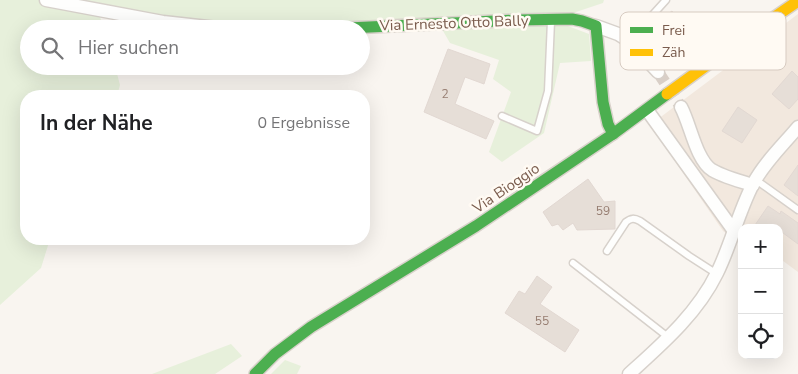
<!DOCTYPE html>
<html lang="de">
<head>
<meta charset="utf-8">
<style>
	:root { --surface:#fff; --page:#f2f2f2; --text:#202124; --muted:#757577; --line:#e0e0e0 }
	body { margin:0; font-family:"Nunito Sans",sans-serif; background:var(--page); color:var(--text) }
	.controls { position:absolute; right:15px; bottom:15px; display:grid; overflow:hidden; border-radius:10px; box-shadow:0 5px 20px #0002 }
	.controls button { width:45px; height:45px; display:grid; place-items:center; padding:0; border:0; border-bottom:1px solid var(--line); background:var(--surface); color:var(--text); font:25px sans-serif }
	.list { margin:0; padding:0; list-style:none }
	h2 { display:flex; justify-content:space-between; align-items:center; height:65px; margin:0; padding:0 20px; font-size:21px }
	h2 small { font-size:16px; font-weight:400; color:var(--muted) }
	.icon { flex:none; width:28px; height:28px; fill:none; stroke:currentColor; stroke-width:2; stroke-linecap:round; stroke-linejoin:round }
	.map { position:relative; flex:none; width:798px; height:374px; overflow:hidden }
	.search { position:absolute; background:var(--surface); box-shadow:0 5px 20px #0002; left:20px; top:20px; width:350px; height:55px; display:flex; align-items:center; gap:12px; box-sizing:border-box; padding:0 18px; border-radius:28px; color:var(--muted); font-size:19px }
	.panel { position:absolute; background:var(--surface); box-shadow:0 5px 20px #0002; left:20px; top:90px; width:350px; height:155px; border-radius:20px }
	.map>svg:first-child { display:block }
	.residential { fill:#f2e8de }
	.green { fill:#e7f0db }
	.building { fill:#e6ded7; stroke:#e2d8d2 }
	.lines { fill:none; stroke-linecap:round; stroke-linejoin:round }
	.street-tunnel { stroke:#d9cfc7; stroke-width:12; stroke-dasharray:12 6; stroke-linecap:butt }
	.lane-casing { stroke:#d7d1cb; stroke-width:9 }
	.street-casing { stroke:#d7d1cb; stroke-width:15 }
	.fast-casing { stroke:#d9d2cb; stroke-width:14 }
	.slow-casing { stroke:#d9d2cb; stroke-width:14 }
	.lane { stroke:#fefefd; stroke-width:6 }
	.street { stroke:#fefefd; stroke-width:12 }
	.fast { stroke:#4caf50; stroke-width:11 }
	.slow { stroke:#ffc107; stroke-width:11 }
	.labels { text-anchor:middle; dominant-baseline:central; stroke-width:5; stroke-linejoin:round; paint-order:stroke }
	.number-label { font-size:12px; fill:#977e72 }
	.street-label { font-size:15px; fill:#7a5c4d; stroke:#fffaf3 }
	.key { fill:#fffaf3; stroke:#d7cbc1; stroke-width:1 }
	.key-label { font-size:14px; fill:#7a5c4d }
</style>
</head>
<body>
<div class="map">
<svg width="798" height="374" viewBox="0 0 798 374">
	<rect width="100%" height="100%" fill="#f9f5f0"/>
	<!-- residential -->
	<polygon class="residential" points="798,14 798,272 779,258 779,228 742,228 742,236 738,242 723,231 650,125"/>
	<!-- green -->
	<g class="green">
		<polygon points="0,0 604,0 603,3 552,20 589,34 591,61 560,63 544,133 502,162 489,152 511,92 493,79 499,60 450,43 439,24 347,29 218,29 98,11 104,29 29,29 29,66 115,66 120,85 117,96 26,96 26,239 50,239 41,268 0,305"/>
		<polygon points="231,344 242,356 215,374 152,374"/>
		<polygon points="285,360 301,366 297,374 271,374"/>
	</g>
	<!-- building -->
	<g class="building">
		<polygon points="672,11 692,40 675,51 656,23"/>
		<polygon points="448,49 490,64 484,84 465,77 455,104 494,121 486,139 424,112"/>
		<polygon points="792,71 798,77 798,99 789,109 772,94"/>
		<polygon points="738,107 757,120 742,143 722,131"/>
		<polygon points="798,165 798,196 784,185"/>
		<polygon points="588,179 604,202 615,201 615,229 577,230 573,223 563,230 558,224 552,226 543,212"/>
		<polygon points="768,206 780,214 781,211 798,223 798,244 779,230 779,228 753,228"/>
		<polygon points="537,276 552,287 540,304 579,330 565,352 505,313 519,291 525,294"/>
	</g>
	<g class="lines">
		<!-- street-tunnel -->
		<polyline class="street-tunnel" points="658,72 681,107"/>
		<defs>
			<g id="lane">
				<polyline points="629,41 666,0"/>
				<polyline points="502,116 537,131 548,91 551,21"/>
				<polyline points="756,180 798,210"/>
				<path d="M607,251L626,222C631,218 634,218 640,221L689,256L717,274"/>
				<polyline points="573,263 668,337"/>
			</g>
			<g id="street">
				<polyline points="46,0 163,22 226,29"/>
				<polyline points="596,26 618,34 629,41 658,72"/>
				<path d="M681,107C690,123 696,160 712,170C724,177 739,181 753,185"/>
				<polyline points="647,110 734,231"/>
				<path d="M629,374C662,344 697,314 717,273C731,245 738,213 753,184C764,163 783,145 798,127"/>
			</g>
			<g id="fast">
				<polyline points="327,29 518,20 572,19 582,21 596,26 603,102 608,124 613,134"/>
				<polyline points="255,374 275,354 311,327 476,226 613,134 667,94"/>
			</g>
			<polyline id="slow" points="667,94 744,38 798,1"/>
		</defs>
		<!-- lane casing -->
		<use href="#lane" class="lane-casing"/>
		<!-- street casing -->
		<use href="#street" class="street-casing"/>
		<!-- fast casing -->
		<use href="#fast" class="fast-casing"/>
		<!-- slow casing -->
		<use href="#slow" class="slow-casing"/>
		<!-- lane -->
		<use href="#lane" class="lane"/>
		<!-- street -->
		<use href="#street" class="street"/>
		<!-- fast -->
		<use href="#fast" class="fast"/>
		<!-- slow -->
		<use href="#slow" class="slow"/>
	</g>
	<g class="labels">
		<!-- number labels -->
		<g class="number-label">
			<text x="445" y="94">2</text>
			<text x="603" y="211">59</text>
			<text x="542" y="321">55</text>
		</g>
		<!-- street labels -->
		<g class="street-label">
			<text transform="translate(454 23) rotate(-2)">Via Ernesto Otto Bally</text>
			<text transform="translate(506 188) rotate(-34)">Via Bioggio</text>
		</g>
	</g>
	<!-- legend -->
	<rect x="620" y="12" width="166" height="58" rx="8" class="key"/>
	<rect x="630" y="27" width="23" height="6" fill="#4caf50"/>
	<rect x="630" y="49" width="23" height="7" fill="#ffc107"/>
	<g class="key-label">
		<text x="662" y="35">Frei</text>
		<text x="662" y="57">Zäh</text>
	</g>
</svg>
<div class="controls">
<button>+</button>
<button>−</button>
<button><svg class="icon" aria-label="locate" viewBox="0 0 24 24"><circle cx="12" cy="12" r="6"/><path d="M12 2v4M12 18v4M2 12h4M18 12h4"/></svg></button>
</div>
<div class="search"><svg class="icon" aria-label="search" viewBox="0 0 24 24"><circle cx="10" cy="10" r="6"/><path d="M15 15l6 6"/></svg>Hier suchen</div>
<section class="panel">
<h2>In der Nähe<small>0 Ergebnisse</small></h2>
<ul class="list">
</ul>
</section>
</div>
</body>
</html>
